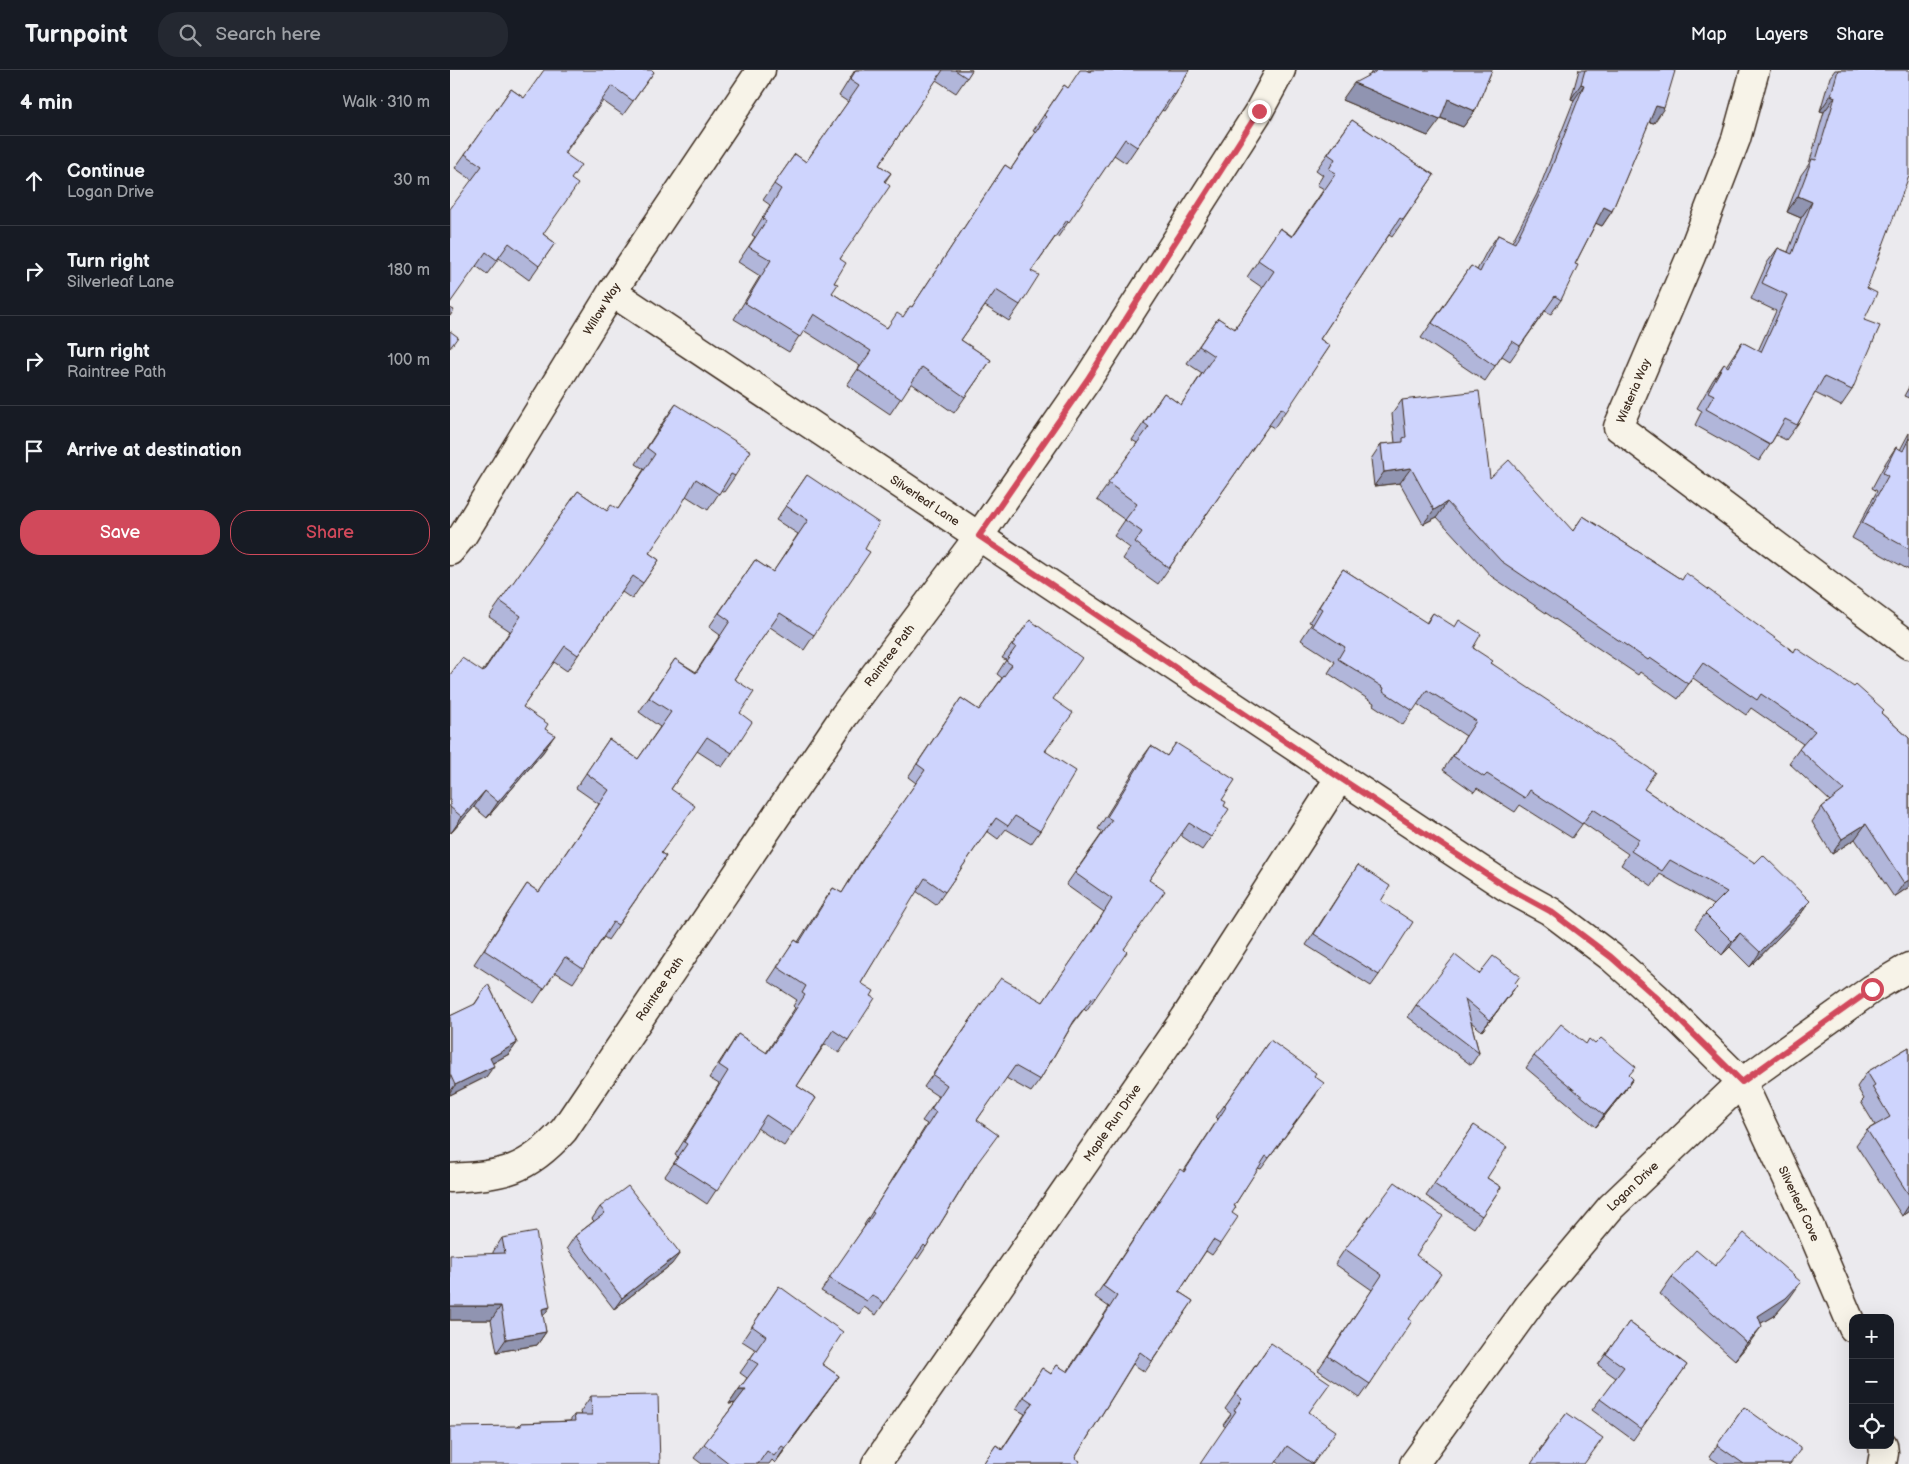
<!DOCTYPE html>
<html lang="en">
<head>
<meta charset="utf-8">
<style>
	:root { --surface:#171b24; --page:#242831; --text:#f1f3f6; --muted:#9ea1a6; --line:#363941; --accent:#d1495b }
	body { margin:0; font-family:"Balsamiq Sans",sans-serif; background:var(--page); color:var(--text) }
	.controls { position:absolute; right:15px; bottom:15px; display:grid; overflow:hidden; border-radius:10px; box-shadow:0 5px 20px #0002 }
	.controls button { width:45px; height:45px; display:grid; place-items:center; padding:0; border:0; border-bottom:1px solid var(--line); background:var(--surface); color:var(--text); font:25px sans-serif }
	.stop { position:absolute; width:15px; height:15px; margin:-11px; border:4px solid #d1495b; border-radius:50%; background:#fff }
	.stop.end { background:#d1495b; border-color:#fff; box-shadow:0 1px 5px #0008 }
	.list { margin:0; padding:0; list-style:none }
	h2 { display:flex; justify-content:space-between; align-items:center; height:65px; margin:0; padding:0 20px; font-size:21px }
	h2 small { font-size:16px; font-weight:400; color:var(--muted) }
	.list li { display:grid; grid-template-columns:32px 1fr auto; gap:15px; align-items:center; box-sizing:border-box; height:90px; padding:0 20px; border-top:1px solid var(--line) }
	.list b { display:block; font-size:19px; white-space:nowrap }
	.list p { margin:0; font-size:16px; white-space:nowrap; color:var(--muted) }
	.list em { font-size:16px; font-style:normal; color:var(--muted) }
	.actions { display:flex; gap:10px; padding:15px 20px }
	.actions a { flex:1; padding:11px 0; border:1px solid var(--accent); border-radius:20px; text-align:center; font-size:18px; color:var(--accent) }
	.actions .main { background:var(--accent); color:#fff }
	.icon { flex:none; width:28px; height:28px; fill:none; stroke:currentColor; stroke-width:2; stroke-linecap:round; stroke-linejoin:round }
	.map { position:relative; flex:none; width:1459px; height:1394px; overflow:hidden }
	header { display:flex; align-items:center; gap:30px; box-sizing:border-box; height:70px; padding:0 25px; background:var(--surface); border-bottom:1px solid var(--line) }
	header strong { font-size:24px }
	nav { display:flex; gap:28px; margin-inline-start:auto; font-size:18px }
	.search { width:350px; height:45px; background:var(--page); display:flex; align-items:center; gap:12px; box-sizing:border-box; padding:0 18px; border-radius:20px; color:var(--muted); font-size:19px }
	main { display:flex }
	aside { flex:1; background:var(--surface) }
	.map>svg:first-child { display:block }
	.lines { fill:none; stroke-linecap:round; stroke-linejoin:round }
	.minor-casing { stroke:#3b2a1e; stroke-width:31 }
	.minor { stroke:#f7f3e8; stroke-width:28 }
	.wall { fill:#b1b6da; stroke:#3b2a1e }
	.shaded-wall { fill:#9094b1; stroke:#3b2a1e }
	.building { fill:#ced4fd; stroke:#3b2a1e }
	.route { stroke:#d1495b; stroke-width:6 }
	.labels { text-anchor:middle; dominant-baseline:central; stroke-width:4.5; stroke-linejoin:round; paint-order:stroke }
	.street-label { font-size:12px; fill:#3b2a1e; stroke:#f7f3e8 }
</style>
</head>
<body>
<header>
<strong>Turnpoint</strong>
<div class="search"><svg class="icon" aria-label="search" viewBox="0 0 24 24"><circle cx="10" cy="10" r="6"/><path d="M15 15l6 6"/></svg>Search here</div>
<nav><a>Map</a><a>Layers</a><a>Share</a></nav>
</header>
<main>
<aside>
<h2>4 min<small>Walk · 310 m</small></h2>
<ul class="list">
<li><svg class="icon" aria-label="ahead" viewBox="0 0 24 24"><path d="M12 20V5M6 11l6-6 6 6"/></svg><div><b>Continue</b><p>Logan Drive</p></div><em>30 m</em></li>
<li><svg class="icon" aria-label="right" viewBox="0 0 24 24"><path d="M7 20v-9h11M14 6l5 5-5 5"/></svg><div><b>Turn right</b><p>Silverleaf Lane</p></div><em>180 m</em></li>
<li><svg class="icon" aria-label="right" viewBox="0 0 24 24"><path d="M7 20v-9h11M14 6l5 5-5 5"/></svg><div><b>Turn right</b><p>Raintree Path</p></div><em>100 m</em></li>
<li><svg class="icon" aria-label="arrive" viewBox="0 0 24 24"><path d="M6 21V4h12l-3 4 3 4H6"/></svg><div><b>Arrive at destination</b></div></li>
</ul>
<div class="actions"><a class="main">Save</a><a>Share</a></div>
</aside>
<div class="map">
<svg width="1459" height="1394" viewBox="0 0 1459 1394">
	<rect width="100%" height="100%" fill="#ebeaee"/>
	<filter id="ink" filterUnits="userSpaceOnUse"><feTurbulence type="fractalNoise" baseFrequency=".02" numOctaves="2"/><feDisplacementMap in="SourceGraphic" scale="10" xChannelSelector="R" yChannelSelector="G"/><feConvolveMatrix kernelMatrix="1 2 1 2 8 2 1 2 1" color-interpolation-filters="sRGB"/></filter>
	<g filter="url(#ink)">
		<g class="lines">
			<defs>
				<g id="minor">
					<polyline points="1305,0 1286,69 1241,186 1168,357 1459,575"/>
					<path id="s1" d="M162,222L890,707L1058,818L1100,841L1161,887L1206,927L1292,1012L1361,1159L1403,1258"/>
					<path id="s2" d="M0,481L13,465L162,222L311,0"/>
					<path id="s3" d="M0,1108C54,1105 76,1102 114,1060L394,646L529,466L637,310L809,41L831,0"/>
					<path id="s4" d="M426,1394L735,948L890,707"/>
					<path id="s5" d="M964,1394L1083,1230L1161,1137L1292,1012L1422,919L1459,897"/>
					<polyline points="1432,1394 1434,1383 1433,1375"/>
				</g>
			</defs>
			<!-- minor casing -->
			<use href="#minor" class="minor-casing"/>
			<!-- minor -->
			<use href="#minor" class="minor"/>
		</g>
		<!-- wall -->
		<g class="wall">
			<polygon points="405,0 522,0 506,23 486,10 429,95 441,103 435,112 390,189 382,223 436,258 453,247 462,237 555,95 561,99 585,62 583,61 614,15 618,18 638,0 739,0 725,25 714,41 712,40 676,93 664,85 608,167 606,166 581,201 570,235 559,251 535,236 511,270 541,290 504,343 461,313 440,344 397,315 410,296 353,260 339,282 284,249 310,206 288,192 305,167 302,165 320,135 313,130 345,84 356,92 398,32 389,26"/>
			<polygon points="922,0 1042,0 1025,41 1013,57 990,48 978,66 892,30 920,5"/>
			<polygon points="1128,0 1222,0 1204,53 1199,52 1162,141 1152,156 1146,153 1125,194 1111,230 1101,244 1095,241 1060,291 1052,286 1035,311 971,268 1021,196 1027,200 1038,179 1048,165 1062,172 1087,124 1124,30 1121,29 1129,0"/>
			<polygon points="1385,0 1459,0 1417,218 1414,250 1402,320 1391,336 1365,323 1347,355 1336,370 1326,365 1320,375 1309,391 1245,355 1252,341 1247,338 1263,310 1274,294 1276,296 1292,272 1308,281 1326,241 1301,229 1317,193 1328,178 1338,182 1351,148 1337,142 1351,105 1359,94 1374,42 1370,41 1380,7"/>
			<polygon points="204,2 173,45 153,31 115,83 121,109 93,164 105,173 79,210 49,188 37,204 26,196 22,110 5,98 61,19 74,28"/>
			<polygon points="902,50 984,105 942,167 939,165 870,269 880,276 824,358 819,355 708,514 673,489 680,478 664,466 675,450 647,430 687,373 682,370 714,323 731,335 752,303 737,293 768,248 784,259 813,218 797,207 830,158 842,166 874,119 867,115 873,105 866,100"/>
			<polygon points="1459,317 1459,328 1454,326"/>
			<polygon points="952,330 1040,408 1123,461 1133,446 1232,510 1343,581 1432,644 1459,668 1459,817 1444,827 1405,769 1382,784 1362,752 1372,737 1380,731 1339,693 1353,674 1301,638 1296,645 1243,608 1228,629 1190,602 1188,605 1041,506 987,447 973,454 950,413 924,416 921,389 931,374 945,373 942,344"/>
			<polygon points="226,334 285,406 274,422 271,420 258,440 236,426 199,483 209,490 182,529 172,522 117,601 104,592 73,637 95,659 94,681 37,748 24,737 1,763 0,762 0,605 32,602 60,561 39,547 128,421 157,441 168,439 194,399 186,394 215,349"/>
			<polygon points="1459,363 1459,500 1402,468 1427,421 1422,418 1436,392 1446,377 1450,380"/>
			<polygon points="357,405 364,565 354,580 320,557 284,609 290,643 282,683 272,697 247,681 221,719 211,783 216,786 158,870 154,867 123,913 105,902 84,933 24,894 77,814 89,822 149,734 126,718 159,669 188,689 210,657 189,642 225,589 246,602 270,565 259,557 305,490 323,502 348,464 326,450"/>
			<polygon points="893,499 976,553 983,543 1041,593 1194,719 1360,831 1350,845 1300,897 1280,877 1272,885 1245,858 1255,844 1264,835 1210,804 1202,816 1171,795 1178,784 1133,753 1122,768 1070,735 1065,742 1027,718 1024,722 993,700 1016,666 967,634 953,655 923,635 924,633 878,603 885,592 851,570 862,553 859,552"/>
			<polygon points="580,550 603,629 596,682 590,761 581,774 556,759 548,769 537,761 486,835 466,821 411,913 421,926 398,970 389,983 375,974 347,1016 366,1028 334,1076 307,1058 257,1134 215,1106 228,1087 225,1085 269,1014 259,1008 288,964 316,983 345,938 343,936 347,930 318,911 345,870 348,872 374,831 383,818 392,823 410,793 466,713 458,707 511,628 529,640 552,608 547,604 556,590 552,588"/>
			<polygon points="726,673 772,730 774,736 761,767 752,780 730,765 699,810 674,880 645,928 636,941 634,939 622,955 590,1010 581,1022 556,1008 527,1050 526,1096 476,1177 468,1189 465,1187 426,1245 414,1237 409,1244 371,1221 415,1156 414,1155 477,1054 472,1051 489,1027 474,1017 532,933 593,932 638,867 654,842 616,815 653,762 648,759 692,688 701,676 717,686"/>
			<polygon points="908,795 931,831 929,905 921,916 856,875"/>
			<polygon points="1029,904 1065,913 1059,926 1032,961 1021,952 1029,983 1021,995 958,947 966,935"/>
			<polygon points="38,914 67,973 59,984 43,993 36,1007 0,1025 0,946 24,935"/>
			<polygon points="820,970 864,1006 866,1025 811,1099 808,1098 784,1136 782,1143 770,1174 762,1185 756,1181 729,1222 743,1231 695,1302 683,1294 625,1388 628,1394 533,1394 546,1375 552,1379 575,1344 566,1339 592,1298 601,1304 607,1295 617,1302 659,1237 645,1227 722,1111 733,1102 768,1049 766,1047"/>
			<polygon points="1136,974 1183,1009 1175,1020 1146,1057 1076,998 1084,986"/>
			<polygon points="1459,977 1459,1141 1452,1146 1406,1075 1417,1060 1425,1055 1411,1032 1414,1029 1407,1017 1417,1002"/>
			<polygon points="1024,1055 1037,1108 1051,1117 1024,1158 976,1126"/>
			<polygon points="150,1137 222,1194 164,1239 117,1178 125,1166 144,1151 142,1149"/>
			<polygon points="52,1168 93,1247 96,1262 87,1275 47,1282 41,1250 0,1250 43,1184 43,1182"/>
			<polygon points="895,1179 966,1185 959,1249 920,1314 910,1328 868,1300 922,1220 885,1194"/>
			<polygon points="1265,1196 1339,1229 1325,1245 1311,1253 1300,1272 1285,1290 1210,1224 1222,1207"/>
			<polygon points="329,1216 372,1294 389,1306 325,1393 322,1390 319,1394 252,1394 244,1388 285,1333 279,1334 297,1308 290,1303 306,1280 292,1271"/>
			<polygon points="1179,1252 1237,1295 1183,1370 1142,1340 1166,1308 1148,1295"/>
			<polygon points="821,1273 859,1342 863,1394 830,1394 773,1355 781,1344 775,1339"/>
			<polygon points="141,1326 210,1394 68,1356 71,1353 120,1351 124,1345 131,1345 130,1342"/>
			<polygon points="1294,1337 1340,1394 1270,1394 1259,1387"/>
			<polygon points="1117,1343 1090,1381 1089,1380"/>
		</g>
		<!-- shaded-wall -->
		<g class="shaded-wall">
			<polygon points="904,13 990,50 978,66 892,30"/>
			<polygon points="1131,14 1134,15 1124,30 1121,29"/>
			<polygon points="1381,25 1385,27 1374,42 1370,41"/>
			<polygon points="998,29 1025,41 1013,57 986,46"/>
			<polygon points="1206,36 1214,38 1204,53 1195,51"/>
			<polygon points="1348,126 1362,132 1351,148 1337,142"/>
			<polygon points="1154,137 1162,141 1152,156 1143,152"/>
			<polygon points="961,398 950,413 924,416 934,402"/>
			<polygon points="997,432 987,447 973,454 984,440"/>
			<polygon points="105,665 94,681 37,748 48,732"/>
			<polygon points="35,721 24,737 1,763 12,747"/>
			<polygon points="1416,754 1405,769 1382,784 1392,769"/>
			<polygon points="1459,810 1459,817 1444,827 1454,813"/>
			<polygon points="1360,831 1350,845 1300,897 1310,882"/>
			<polygon points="1290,863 1280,877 1272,885 1282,871"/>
			<polygon points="1067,915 1059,926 1032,961 1040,950"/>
			<polygon points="67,973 59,984 32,999 40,988"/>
			<polygon points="44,996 36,1007 0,1025 0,1022 5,1015"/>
			<polygon points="1183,1009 1175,1020 1146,1057 1154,1045"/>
			<polygon points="1459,1135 1459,1141 1452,1146"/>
			<polygon points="230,1183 222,1194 164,1239 172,1228"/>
			<polygon points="1351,1212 1339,1229 1325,1245 1296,1262 1308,1246"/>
			<polygon points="0,1236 51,1236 41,1250 0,1250"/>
			<polygon points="100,1237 90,1250 92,1239"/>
			<polygon points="1312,1256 1300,1272 1285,1290 1297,1273"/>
			<polygon points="96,1262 87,1275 47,1282 56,1269"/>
			<polygon points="389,1306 379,1320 325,1393 335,1378"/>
			<polygon points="289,1319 296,1319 286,1333 279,1334"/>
		</g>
		<!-- building -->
		<g class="building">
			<polygon points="94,0 202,0 204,2 183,31 162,16 114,83 131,95 121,109 128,114 93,164 105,173 89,196 59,173 47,190 36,182 0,233 0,139 32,96 15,84 61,19 74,28"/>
			<polygon points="406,0 493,0 429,95 441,103 434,111 440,116 390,189 396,193 384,213 388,214 382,223 437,258 447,243 453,247 460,236 462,237 555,95 561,99 596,47 594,45 614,15 618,18 630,0 636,0 640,2 641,0 739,0 725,25 723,24 687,77 675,69 619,152 617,150 581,201 589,205 570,235 546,220 511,270 541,290 515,327 472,297 451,329 408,300 421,281 364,244 350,267 295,233 321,190 299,177 316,151 313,149 331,119 324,114 345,84 356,92 409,16 400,10"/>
			<polygon points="505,0 522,0 517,8"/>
			<polygon points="926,0 1042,0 1025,41 998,29 990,50 904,13 925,2"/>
			<polygon points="1135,0 1222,0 1225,1 1214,38 1206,36 1162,141 1154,137 1125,194 1128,195 1111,230 1105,226 1070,276 1062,271 1045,296 982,253 1021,196 1030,202 1048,165 1065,173 1097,109 1134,15 1131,14"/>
			<polygon points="1388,0 1459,0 1459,106 1417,218 1427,223 1414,250 1430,256 1402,320 1374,307 1347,355 1335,349 1320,375 1256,339 1264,325 1258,322 1274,294 1278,297 1292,272 1311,282 1337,225 1312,213 1328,178 1342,184 1362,132 1348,126 1362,89 1366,90 1385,27 1381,25"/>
			<polygon points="902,50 984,105 953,150 950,148 870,269 880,276 836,342 831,338 719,498 685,472 692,462 675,450 687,434 658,413 699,357 694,353 714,323 731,335 764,286 749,276 768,248 785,259 824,201 808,190 830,158 842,167 886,103 879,99 885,89 878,84"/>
			<polygon points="0,238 4,240 0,246"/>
			<polygon points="0,261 8,267 0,278"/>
			<polygon points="1029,321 1040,408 1059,390 1123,461 1133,446 1232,510 1236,503 1344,582 1346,578 1404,617 1406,615 1434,640 1431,643 1459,668 1459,810 1454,813 1416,754 1392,769 1372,737 1394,720 1349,679 1365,661 1311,624 1307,630 1253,593 1238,614 1200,588 1198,590 1051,491 997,432 984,440 961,398 934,402 931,374 953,372 953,368 956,367 952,330"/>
			<polygon points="226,334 301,381 285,406 281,404 269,424 246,409 225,446 199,483 209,490 193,513 183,506 128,585 115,576 73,637 98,654 95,659 105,665 48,732 35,721 12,747 0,737 0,605 12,588 33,602 71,546 50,531 128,421 157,441 161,435 168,439 205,384 197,378"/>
			<polygon points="1459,368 1459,479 1412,453 1438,406 1433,403 1446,377 1453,381"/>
			<polygon points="357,405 429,453 415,479 420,482 364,565 330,543 284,609 304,622 290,643 302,652 282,683 257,667 221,719 245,736 211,783 216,786 168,855 163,852 133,899 115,887 94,919 34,880 77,814 89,822 159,720 136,703 159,669 188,689 221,642 199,628 225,589 246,603 280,551 269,543 305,490 323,502 358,450 336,436"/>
			<polygon points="893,499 977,553 983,543 1005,557 1009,550 1031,564 1023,578 1043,591 1041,593 1205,702 1194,719 1305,793 1313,785 1360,831 1310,882 1290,863 1282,871 1255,844 1277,822 1220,790 1212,801 1181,781 1189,769 1143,739 1132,754 1080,720 1075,728 1037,704 1034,707 1003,686 1026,651 977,620 963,641 933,621 934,618 888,589 895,577 862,556 872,539 869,537"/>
			<polygon points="580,550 632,588 603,629 623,643 595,681 626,701 590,761 565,746 558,756 546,748 495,822 475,808 411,913 424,921 421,926 425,928 398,970 383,960 347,1016 366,1028 343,1063 316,1045 267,1121 224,1093 237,1074 234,1072 278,1001 269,995 288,964 317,983 355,925 352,923 356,916 327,897 345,870 349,873 383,818 392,823 419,780 475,700 467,694 511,628 529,640 562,595 556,591 566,577 562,575"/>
			<polygon points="726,673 785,710 772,730 776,732 774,736 779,739 761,767 739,753 699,810 715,821 674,879 677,882 645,928 643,927 624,951 590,1010 565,996 527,1050 548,1065 528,1092 476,1177 474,1175 434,1233 422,1225 417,1231 379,1208 424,1143 422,1142 486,1042 481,1039 497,1015 483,1005 532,933 551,908 593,932 646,855 662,829 625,803 662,750 657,747 701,676 717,686"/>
			<polygon points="908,795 940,816 931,831 963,852 929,905 864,864"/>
			<polygon points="1005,885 1029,904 1043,886 1070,906 1065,913 1067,915 1040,950 1015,929 1029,983 966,935"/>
			<polygon points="38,914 67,973 40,988 44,996 5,1015 0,1004 0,946 25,934"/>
			<polygon points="1111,954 1136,974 1139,969 1145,974 1151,968 1186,997 1179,1005 1183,1009 1154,1045 1084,986"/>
			<polygon points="820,970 866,1003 864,1006 874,1013 819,1088 816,1086 784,1136 786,1137 782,1143 788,1147 770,1174 763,1170 729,1222 743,1231 702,1291 690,1282 625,1388 630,1391 628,1394 533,1394 546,1375 552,1380 583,1333 574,1327 592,1298 601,1304 607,1295 618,1302 667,1226 653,1216 730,1099 734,1102 776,1037 774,1036"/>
			<polygon points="1459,977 1459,1125 1417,1060 1440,1047 1422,1017 1425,1015 1417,1002"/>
			<polygon points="1024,1055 1057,1077 1037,1108 1051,1117 1032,1146 984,1114"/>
			<polygon points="945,1112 993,1146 966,1185 991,1204 959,1249 962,1251 920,1314 878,1286 932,1205 895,1179"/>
			<polygon points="178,1116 230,1183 172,1228 125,1166 155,1143 150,1137"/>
			<polygon points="86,1162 100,1237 92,1239 96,1262 56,1269 51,1236 0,1236 0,1185 55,1183 52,1168"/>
			<polygon points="1294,1163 1351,1212 1336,1228 1308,1246 1312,1256 1297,1273 1222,1207 1246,1180 1265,1196"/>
			<polygon points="329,1216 393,1262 372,1294 389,1306 335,1378 332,1376 324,1386 317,1381 308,1394 280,1394 254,1374 296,1319 289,1319 308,1294 300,1289 316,1266 302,1256"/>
			<polygon points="1179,1252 1237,1295 1191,1359 1150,1329 1174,1297 1156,1284"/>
			<polygon points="821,1273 880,1313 859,1342 886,1361 863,1394 837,1376 825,1394 750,1394 786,1341 784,1340 792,1329 786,1324"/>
			<polygon points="208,1325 210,1394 0,1394 0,1357 71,1356 71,1353 125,1351 124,1345 142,1345 141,1326"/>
			<polygon points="1294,1337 1350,1377 1350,1380 1340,1394 1294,1394 1267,1375"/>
			<polygon points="1117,1343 1153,1368 1134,1394 1081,1394 1098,1369 1097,1368"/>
		</g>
	</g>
	<g class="lines" filter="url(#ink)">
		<!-- route -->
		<polyline class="route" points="809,41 637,310 529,466 890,708 1058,818 1100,841 1161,887 1206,927 1292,1012 1422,919"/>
	</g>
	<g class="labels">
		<!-- street labels -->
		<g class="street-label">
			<text stroke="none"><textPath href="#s2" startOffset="286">Willow Way</textPath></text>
			<text transform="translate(1184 321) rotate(-67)">Wisteria Way</text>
			<text stroke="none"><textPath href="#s1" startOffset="376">Silverleaf Lane</textPath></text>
			<text stroke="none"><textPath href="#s3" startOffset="704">Raintree Path</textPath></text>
			<text stroke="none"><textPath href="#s3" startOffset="299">Raintree Path</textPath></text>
			<text stroke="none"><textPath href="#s4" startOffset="415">Maple Run Drive</textPath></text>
			<text stroke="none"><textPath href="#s5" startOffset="354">Logan Drive</textPath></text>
			<text stroke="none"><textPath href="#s1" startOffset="1516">Silverleaf Cove</textPath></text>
		</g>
	</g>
</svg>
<div class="controls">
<button>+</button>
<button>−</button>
<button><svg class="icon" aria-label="locate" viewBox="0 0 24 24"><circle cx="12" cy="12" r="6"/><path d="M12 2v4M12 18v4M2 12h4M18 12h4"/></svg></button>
</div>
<div class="stop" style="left:1422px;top:919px"></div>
<div class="stop end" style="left:809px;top:41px"></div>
</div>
</main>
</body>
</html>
